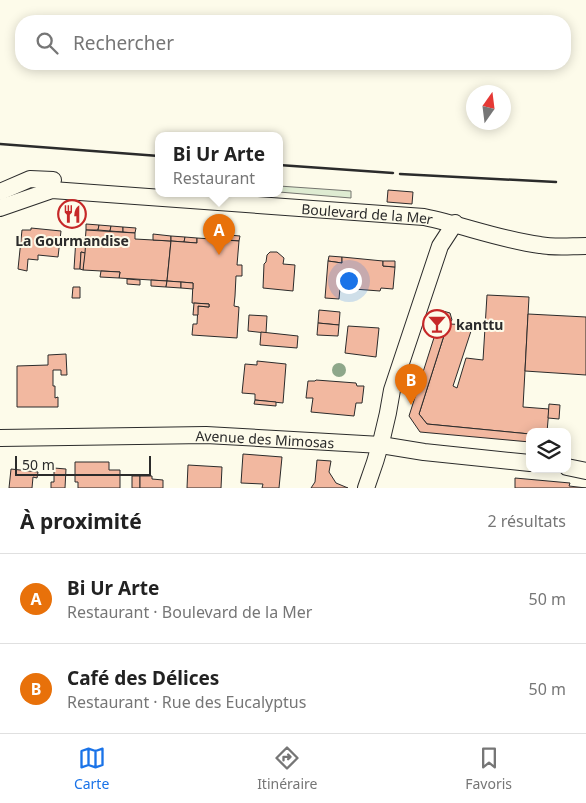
<!DOCTYPE html>
<html lang="fr">
<head>
<meta charset="utf-8">
<style>
	:root { --surface:#fff; --page:#f2f2f2; --text:#222; --muted:#767676; --line:#e0e0e0; --accent:#1a73e8 }
	body { margin:0; font-family:"Noto Sans",sans-serif; background:var(--page); color:var(--text) }
	.controls { position:absolute; right:15px; bottom:15px; display:grid; overflow:hidden; border-radius:10px; box-shadow:0 2px 12px #0003 }
	.controls button { width:45px; height:45px; display:grid; place-items:center; padding:0; border:0; border-bottom:1px solid var(--line); background:var(--surface); color:var(--text); font:25px sans-serif }
	.compass { position:absolute; left:466px; top:85px; width:45px; height:45px; border-radius:50%; background:var(--surface); box-shadow:0 2px 12px #0003; rotate:14deg }
	.scale { position:absolute; left:15px; bottom:12px; width:136px; box-sizing:border-box; padding-left:5px; border:2px solid #2b2b2b; border-top:0; font-size:14px; line-height:18px; white-space:nowrap; color:#2b2b2b; -webkit-text-stroke:4px #fdfbea; paint-order:stroke }
	.you { position:absolute; left:348px; top:280px; width:18px; height:18px; margin:-12px; border:4px solid #fff; border-radius:50%; background:#1a73e8; box-shadow:0 0 0 8px #1a73e833 }
	.badge { display:grid; place-items:center; width:32px; height:32px; border-radius:50%; background:var(--accent); color:#fff; font-size:16px; font-weight:700 }
	.pin { position:absolute; translate:-50% -41px; filter:drop-shadow(0 1px 2px #0008) }
	.pin::after { content:''; position:absolute; top:26px; width:18px; height:15px; background:inherit; clip-path:polygon(0 0,100% 0,50% 100%) }
	.popup { position:absolute; left:155px; top:132px; width:128px; height:65px; box-sizing:border-box; display:grid; place-content:center; border-radius:10px; background:var(--surface); filter:drop-shadow(0 1px 4px #0005); font-size:16px; white-space:nowrap; color:var(--muted) }
	.popup b { font-size:19px; color:var(--text) }
	.popup::after { content:''; position:absolute; left:50%; top:100%; margin-left:-10px; border:10px solid transparent; border-top-color:var(--surface) }
	.list { margin:0; padding:0; list-style:none }
	h2 { display:flex; justify-content:space-between; align-items:center; height:65px; margin:0; padding:0 20px; font-size:21px }
	h2 small { font-size:16px; font-weight:400; color:var(--muted) }
	.list li { display:grid; grid-template-columns:32px 1fr auto; gap:15px; align-items:center; box-sizing:border-box; height:90px; padding:0 20px; border-top:1px solid var(--line) }
	.list b { display:block; font-size:19px; white-space:nowrap }
	.list p { margin:0; font-size:16px; white-space:nowrap; color:var(--muted) }
	.list em { font-size:16px; font-style:normal; color:var(--muted) }
	.icon { flex:none; width:28px; height:28px; fill:none; stroke:currentColor; stroke-width:2; stroke-linecap:round; stroke-linejoin:round }
	.map { position:relative; flex:none; width:586px; height:488px; overflow:hidden }
	.search { position:absolute; background:var(--surface); box-shadow:0 2px 12px #0003; left:15px; right:15px; top:15px; height:55px; display:flex; align-items:center; gap:12px; box-sizing:border-box; padding:0 18px; border-radius:20px; color:var(--muted); font-size:19px }
	.sheet { height:245px; background:var(--surface) }
	nav { display:flex; justify-content:space-around; align-items:center; box-sizing:border-box; height:70px; border-top:1px solid var(--line); background:var(--surface); font-size:14px; color:var(--muted) }
	nav a { display:grid; justify-items:center; gap:2px }
	nav .on { color:var(--accent) }
	.map>svg:first-child { display:block }
	.green { fill:#deebd1; stroke:#74746e }
	.building { fill:#f2b8a0; stroke:#2b2b2b }
	.lines { fill:none; stroke-linecap:round; stroke-linejoin:round }
	.street-casing { stroke:#2b2b2b; stroke-width:18 }
	.street { stroke:#fdfbea; stroke-width:16 }
	.wall { stroke:#2b2b2b; stroke-width:2.5 }
	.tree { fill:#8ea78a }
	.labels { text-anchor:middle; dominant-baseline:central; stroke-width:4; stroke-linejoin:round; paint-order:stroke }
	.street-label { font-size:14px; fill:#2b2b2b; stroke:#fdfbea }
	.poi-label { font-size:14px; font-weight:bold; fill:#2b2b2b; stroke:#fdfbea }
</style>
</head>
<body>
<div class="map">
<svg width="586" height="488" viewBox="0 0 586 488">
	<rect width="100%" height="100%" fill="#fdfbea"/>
	<!-- green -->
	<polygon class="green" points="279,186 351,191 351,198 279,192"/>
	<!-- building -->
	<g class="building">
		<polygon points="388,190 413,192 412,204 387,202"/>
		<polygon points="67,209 78,210 77,216 67,215"/>
		<polygon points="86,224 99,225 98,230 86,230"/>
		<polygon points="99,225 111,226 110,231 98,230"/>
		<polygon points="111,226 123,227 123,232 110,231"/>
		<polygon points="123,227 136,228 135,233 123,232"/>
		<polygon points="31,228 61,231 58,257 38,255 38,260 28,259 27,271 18,269 22,230 31,230"/>
		<polygon points="86,230 135,233 135,239 171,241 167,281 119,278 120,272 83,270"/>
		<polygon points="207,233 240,236 239,241 207,238"/>
		<polygon points="153,234 171,236 171,241 153,240"/>
		<polygon points="171,236 185,237 184,242 171,241"/>
		<polygon points="185,237 197,238 197,243 184,242"/>
		<polygon points="76,238 86,238 85,253 81,252 80,269 74,269"/>
		<polygon points="197,238 239,241 237,265 242,265 242,276 236,276 235,296 234,306 239,307 237,338 192,335 193,324 197,324 198,306 209,307 209,304 192,303 193,283 167,281 171,241 197,243"/>
		<polygon points="81,252 85,253 83,270 80,269"/>
		<polygon points="270,252 277,252 284,258 283,264 295,265 293,291 263,288 264,264 266,262 267,255"/>
		<polygon points="329,256 342,257 342,263 328,261"/>
		<polygon points="342,257 383,261 383,266 395,267 393,289 381,288 380,291 340,288 339,299 325,298 328,261 342,263"/>
		<polygon points="383,261 395,261 395,267 383,266"/>
		<polygon points="101,271 120,272 119,278 100,277"/>
		<polygon points="127,279 140,280 140,285 127,284"/>
		<polygon points="151,280 167,281 166,287 151,286"/>
		<polygon points="167,281 181,282 181,288 166,287"/>
		<polygon points="181,282 193,283 193,289 181,288"/>
		<polygon points="73,287 80,287 80,298 72,298"/>
		<polygon points="487,295 529,297 523,407 549,409 547,432 530,432 530,434 427,424 419,414 447,326 449,324 473,325 453,386 457,388 466,358 483,360"/>
		<polygon points="194,303 209,304 209,307 198,306 198,315 193,315"/>
		<polygon points="319,310 340,312 339,325 318,323"/>
		<polygon points="443,311 450,313 452,320 447,326 419,414 427,424 530,434 530,442 420,432 409,416 439,322 438,316"/>
		<polygon points="528,314 586,317 586,375 525,371"/>
		<polygon points="249,315 267,316 266,333 248,331"/>
		<polygon points="318,323 339,325 338,336 317,335"/>
		<polygon points="348,326 379,328 376,357 345,353"/>
		<polygon points="261,332 298,336 297,348 260,345"/>
		<polygon points="66,354 67,375 61,375 61,370 53,370 53,386 55,386 55,398 58,397 58,407 17,407 17,366 48,365 48,355"/>
		<polygon points="257,361 286,364 283,403 255,400 255,394 242,393 245,364 257,365"/>
		<polygon points="316,380 356,383 357,386 364,386 362,403 356,403 354,416 311,412 313,398 306,398 308,381 315,381"/>
		<polygon points="255,400 276,402 276,406 254,404"/>
		<polygon points="549,404 560,405 559,419 548,418"/>
		<polygon points="243,454 282,457 279,488 262,488 263,484 241,483"/>
		<polygon points="317,460 331,461 329,472 336,483 348,488 311,488 315,482"/>
		<polygon points="75,462 109,462 109,470 120,470 120,488 78,488 78,482 75,482"/>
		<polygon points="188,465 222,467 221,488 187,488"/>
		<polygon points="54,468 66,469 65,488 51,488 51,482 54,482"/>
		<polygon points="11,469 38,472 37,478 33,477 32,488 9,488"/>
		<rect x="132" y="476" width="8" height="12"/>
		<polygon points="140,476 152,476 152,479 163,480 163,488 140,488"/>
		<polygon points="515,478 570,483 569,486 586,488 515,488"/>
	</g>
	<g class="lines">
		<defs>
			<g id="street">
				<polyline points="0,192 30,179 53,180"/>
				<path id="s1" d="M0,208L52,190L424,217C463,225 501,240 540,245C555,248 571,246 586,246"/>
				<path id="s2" d="M0,438L206,435L381,445L424,452L530,463"/>
				<polyline points="567,467 586,471"/>
				<path d="M366,488C378,456 387,424 392,390L440,246L455,223"/>
			</g>
		</defs>
		<!-- street casing -->
		<use href="#street" class="street-casing"/>
		<!-- street -->
		<use href="#street" class="street"/>
		<!-- wall -->
		<g class="wall">
			<polyline points="0,144 159,156"/>
			<polyline points="279,165 393,173"/>
			<polyline points="400,174 556,182"/>
		</g>
	</g>
	<!-- trees -->
	<circle class="tree" cx="339" cy="370" r="7"/>
	<!-- icons -->
	<defs>
		<symbol id="restaurant-ring" viewBox="-11 -11 22 22"><circle r="9.5" fill="#fdfbea" stroke="#c62828" stroke-width="1.5"/><path d="M-5-6h1v4h1v-4h1v4h1v-4h1v5L-1.5 .5V6h-2V.5L-5-1ZM5-6V6H3V1.5H1.5Q1.5-4 5-6Z" fill="#c62828"/></symbol>
		<symbol id="bar-ring" viewBox="-11 -11 22 22"><circle r="9.5" fill="#fdfbea" stroke="#c62828" stroke-width="1.5"/><path d="M-6-5H6L.8 .8V4.5H3.5V6h-7V4.5H-.8V.8Z" fill="#c62828"/></symbol>
	</defs>
	<g fill-rule="evenodd">
		<use href="#restaurant-ring" x="56" y="198" width="32" height="32"/>
		<use href="#bar-ring" x="421" y="308" width="32" height="32"/>
	</g>
	<g class="labels">
		<!-- street labels -->
		<g class="street-label">
			<text stroke="none"><textPath href="#s1" startOffset="371">Boulevard de la Mer</textPath></text>
			<text stroke="none"><textPath href="#s2" startOffset="265">Avenue des Mimosas</textPath></text>
		</g>
		<!-- poi labels -->
		<g class="poi-label">
			<text x="72" y="240">La Gourmandise</text>
			<text x="456" y="324" text-anchor="start">kanttu</text>
		</g>
	</g>
</svg>
<div class="controls">
<button><svg class="icon" aria-label="layers" viewBox="0 0 24 24"><path d="M12 4l9 5-9 5-9-5zM3 14l9 5 9-5"/></svg></button>
</div>
<svg class="compass" viewBox="-18 -18 36 36"><path d="M0-13l5 13h-10z" fill="#e53935"/><path d="M0 13l5-13h-10z" fill="#767676"/></svg>
<div class="scale">50 m</div>
<div class="you"></div>
<div class="pin badge" style="left:219px;top:255px;background:#e8710a">A</div>
<div class="popup"><b>Bi Ur Arte</b>Restaurant</div>
<div class="pin badge" style="left:411px;top:405px;background:#e8710a">B</div>
<div class="search"><svg class="icon" aria-label="search" viewBox="0 0 24 24"><circle cx="10" cy="10" r="6"/><path d="M15 15l6 6"/></svg>Rechercher</div>
</div>
<section class="sheet">
<h2>À proximité<small>2 résultats</small></h2>
<ul class="list">
<li><span class="badge" style="background:#e8710a">A</span><div><b>Bi Ur Arte</b><p>Restaurant · Boulevard de la Mer</p></div><em>50 m</em></li>
<li><span class="badge" style="background:#e8710a">B</span><div><b>Café des Délices</b><p>Restaurant · Rue des Eucalyptus</p></div><em>50 m</em></li>
</ul>
</section>
<nav>
<a class="on"><svg class="icon" aria-label="map" viewBox="0 0 24 24"><path d="M3 6l6-2 6 2 6-2v14l-6 2-6-2-6 2zM9 4v14M15 6v14"/></svg>Carte</a>
<a><svg class="icon" aria-label="directions" viewBox="0 0 24 24"><path d="M12 3l9 9-9 9-9-9zM9 14v-3h6M13 9l2 2-2 2"/></svg>Itinéraire</a>
<a><svg class="icon" aria-label="saved" viewBox="0 0 24 24"><path d="M7 4h10v16l-5-4-5 4z"/></svg>Favoris</a>
</nav>
</body>
</html>
